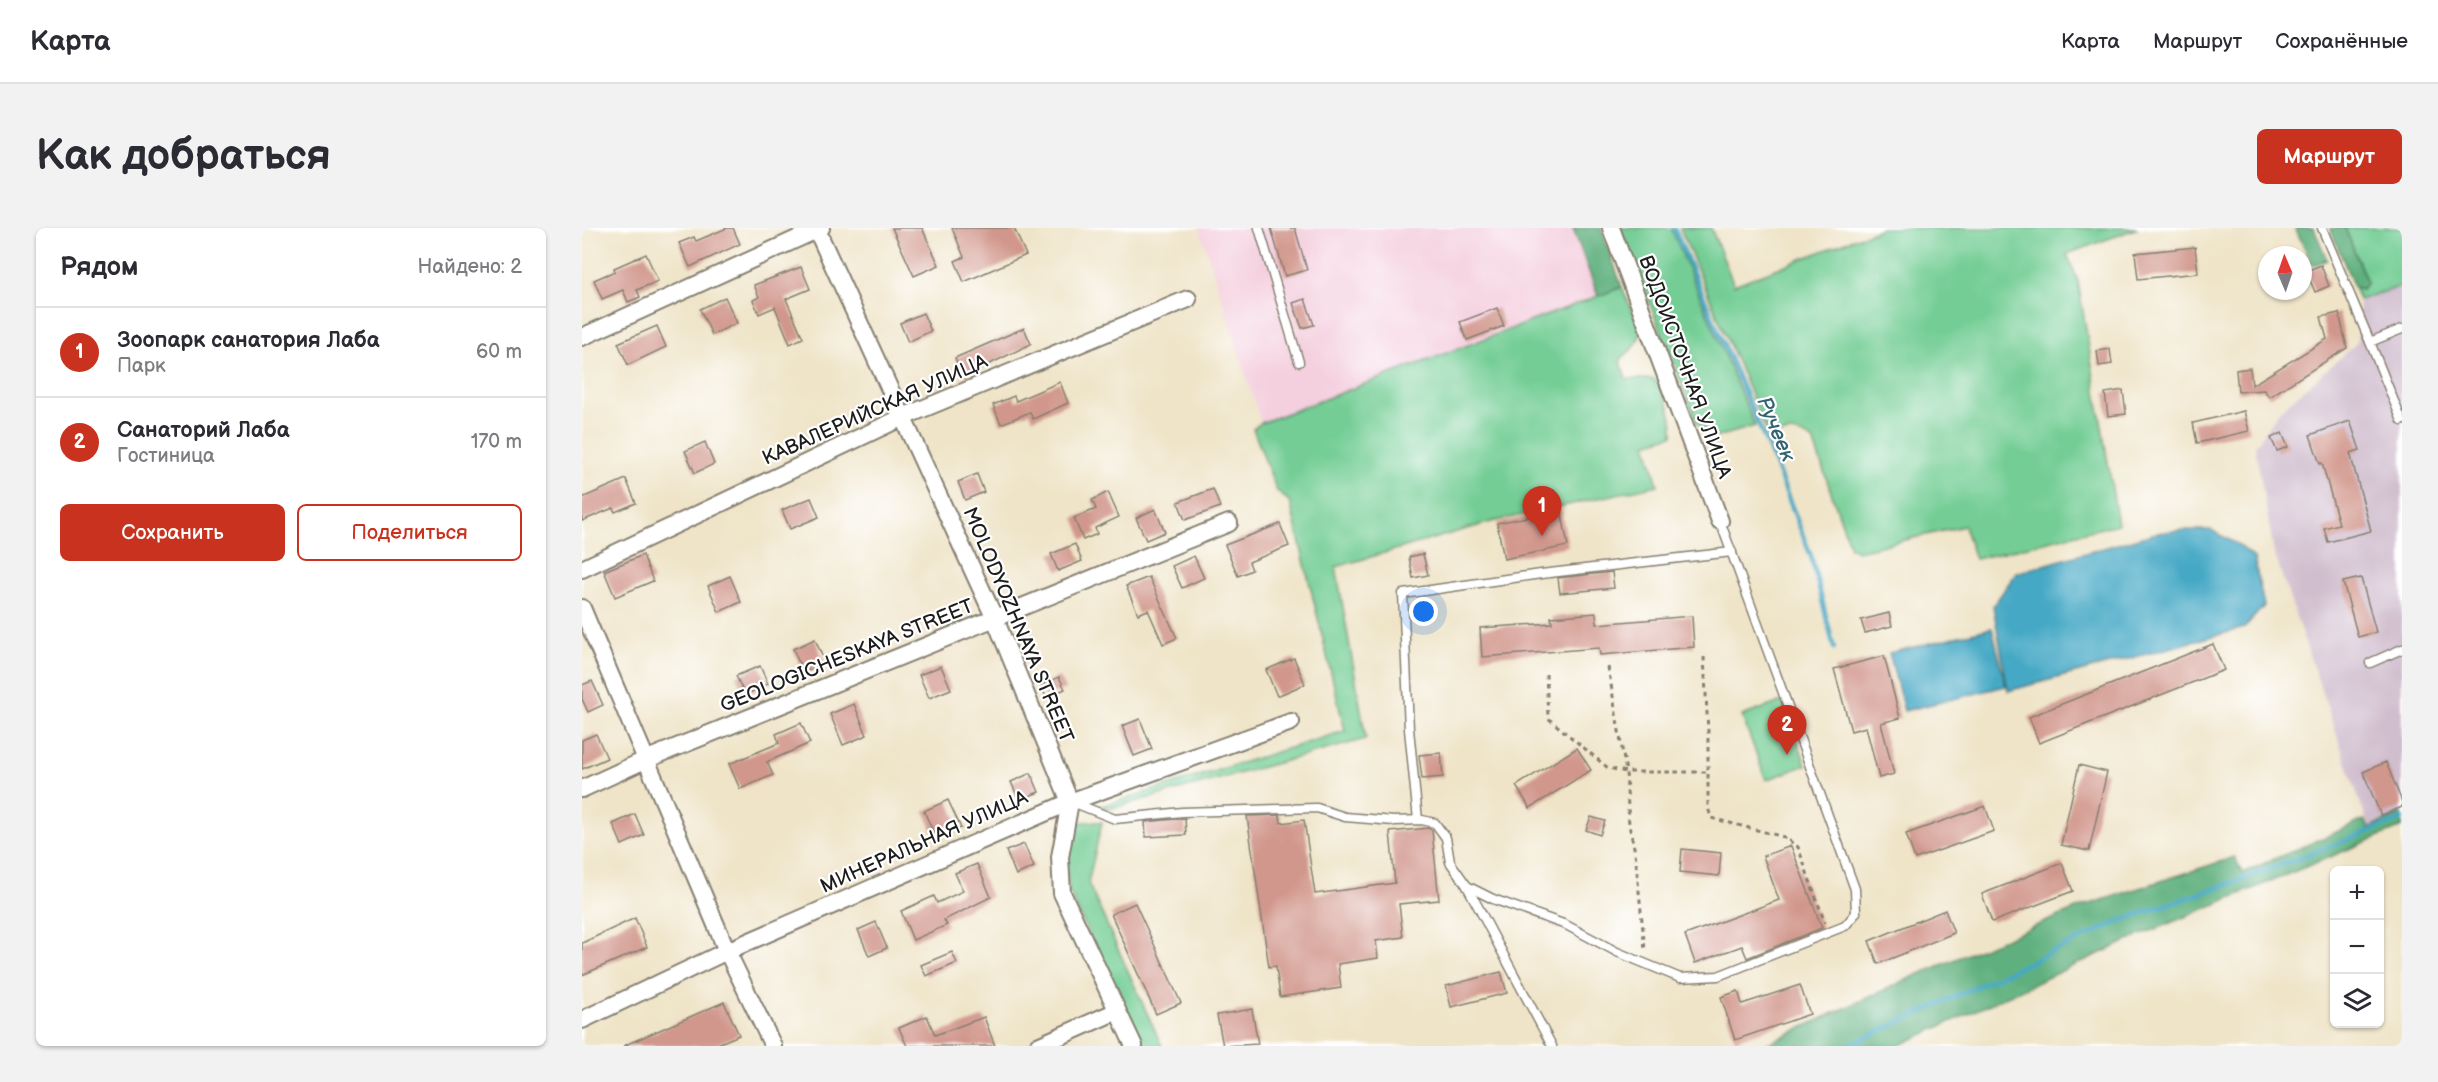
<!DOCTYPE html>
<html lang="ru">
<head>
<meta charset="utf-8">
<style>
	:root { --surface:#fff; --page:#f2f2f3; --text:#2b2b33; --muted:#7c7c81; --line:#e1e1e2; --accent:#c8321e }
	body { margin:0; font-family:"Balsamiq Sans",sans-serif; background:var(--page); color:var(--text) }
	.controls { position:absolute; right:18px; bottom:18px; display:grid; overflow:hidden; border-radius:9px; box-shadow:0 2px 4px #0004 }
	.controls button { width:54px; height:54px; display:grid; place-items:center; padding:0; border:0; border-bottom:2px solid var(--line); background:var(--surface); color:var(--text); font:30px sans-serif }
	.compass { position:absolute; left:1676px; top:18px; width:54px; height:54px; border-radius:50%; background:var(--surface); box-shadow:0 2px 4px #0004; rotate:358deg }
	.you { position:absolute; left:842px; top:384px; width:21px; height:21px; margin:-15px; border:4px solid #fff; border-radius:50%; background:#1a73e8; box-shadow:0 0 0 9px #1a73e833 }
	.badge { display:grid; place-items:center; width:39px; height:39px; border-radius:50%; background:var(--accent); color:#fff; font-size:20px; font-weight:700 }
	.pin { position:absolute; translate:-50% -50px; filter:drop-shadow(0 2px 3px #0008) }
	.pin::after { content:''; position:absolute; top:32px; width:21px; height:18px; background:inherit; clip-path:polygon(0 0,100% 0,50% 100%) }
	.list { margin:0; padding:0; list-style:none }
	h2 { display:flex; justify-content:space-between; align-items:center; height:78px; margin:0; padding:0 24px; font-size:26px }
	h2 small { font-size:20px; font-weight:400; color:var(--muted) }
	.list li { display:grid; grid-template-columns:39px 1fr auto; gap:18px; align-items:center; box-sizing:border-box; height:90px; padding:0 24px; border-top:2px solid var(--line) }
	.list b { display:block; font-size:22px; white-space:nowrap }
	.list p { margin:0; font-size:20px; white-space:nowrap; color:var(--muted) }
	.list em { font-size:20px; font-style:normal; color:var(--muted) }
	.actions { display:flex; gap:12px; padding:18px 24px }
	.actions a { flex:1; padding:14px 0; border:2px solid var(--accent); border-radius:9px; text-align:center; font-size:21px; color:var(--accent) }
	.actions .main { background:var(--accent); color:#fff }
	.icon { flex:none; width:33px; height:33px; fill:none; stroke:currentColor; stroke-width:2; stroke-linecap:round; stroke-linejoin:round }
	.map { position:relative; flex:none; width:1820px; height:818px; overflow:hidden; border-radius:9px }
	header { display:flex; align-items:center; gap:36px; box-sizing:border-box; height:84px; padding:0 30px; background:var(--surface); border-bottom:2px solid var(--line) }
	header strong { font-size:28px }
	nav { display:flex; gap:33px; margin-inline-start:auto; font-size:21px }
	.intro { display:flex; align-items:center; justify-content:space-between; box-sizing:border-box; height:144px; padding:0 36px }
	h1 { margin:0; font-size:42px }
	.button { padding:15px 27px; border-radius:9px; background:var(--accent); color:#fff; font-size:21px; font-weight:700 }
	main { display:flex; gap:36px; padding:0 36px }
	aside { flex:1; background:var(--surface); border-radius:9px; box-shadow:0 2px 4px #0004 }
	.map>svg:first-child { display:block }
	.built { fill:#f4cfde }
	.industrial { fill:#d0bdce }
	.green { fill:#73cd94; stroke:#487458; stroke-width:1.5 }
	.forest { fill:#5eb07e; stroke:#3d664d; stroke-width:1.5 }
	.water { fill:#45a8c5; stroke:#306270; stroke-width:1.5 }
	.lines { fill:none; stroke-linecap:round; stroke-linejoin:round }
	.stream { stroke:#45a8c5; stroke-width:4.5 }
	.building { fill:#d1978c }
	.lane-casing { stroke:#868072; stroke-width:11 }
	.street-casing { stroke:#868072; stroke-width:20 }
	.path { stroke:#868072; stroke-width:3; stroke-dasharray:4.5 4.5; stroke-linecap:butt }
	.lane { stroke:#fff; stroke-width:8 }
	.street { stroke:#fff; stroke-width:16 }
	.labels { text-anchor:middle; dominant-baseline:central; stroke-width:4.5; stroke-linejoin:round; paint-order:stroke }
	.street-label { font-size:20px; fill:#1c1c1c; stroke:#fff }
	.water-label { font-size:21px; font-style:italic; fill:#306270; stroke:#fff }
</style>
</head>
<body>
<header>
<strong>Карта</strong>
<nav><a>Карта</a><a>Маршрут</a><a>Сохранённые</a></nav>
</header>
<div class="intro"><h1>Как добраться</h1><a class="button">Маршрут</a></div>
<main>
<aside>
<h2>Рядом<small>Найдено: 2</small></h2>
<ul class="list">
<li><span class="badge">1</span><div><b>Зоопарк санатория Лаба</b><p>Парк</p></div><em>60 m</em></li>
<li><span class="badge">2</span><div><b>Санаторий Лаба</b><p>Гостиница</p></div><em>170 m</em></li>
</ul>
<div class="actions"><a class="main">Сохранить</a><a>Поделиться</a></div>
</aside>
<div class="map">
<svg width="1820" height="818" viewBox="0 0 1820 818">
	<rect width="100%" height="100%" fill="#fff"/>
	<filter id="ink" filterUnits="userSpaceOnUse"><feTurbulence type="fractalNoise" baseFrequency=".0167" numOctaves="2"/><feDisplacementMap in="SourceGraphic" scale="12" xChannelSelector="R" yChannelSelector="G"/><feConvolveMatrix kernelMatrix="1 2 1 2 8 2 1 2 1" color-interpolation-filters="sRGB"/></filter>
	<filter id="wash" filterUnits="userSpaceOnUse"><feTurbulence type="fractalNoise" baseFrequency=".008" numOctaves="4" result="noise"/><feDisplacementMap in="SourceGraphic" scale="24" xChannelSelector="R" yChannelSelector="G"/><feGaussianBlur stdDeviation="1.35" result="paint"/><feColorMatrix in="noise" values="0 0 0 0 0 0 0 0 0 0 0 0 0 0 0 0 0 1.4 0 .05"/><feComposite in="paint" operator="in"/></filter>
	<g filter="url(#wash)">
		<rect width="100%" height="100%" fill="#efe4c8"/>
		<!-- built -->
		<polygon class="built" points="617,0 991,0 1016,68 679,195"/>
		<!-- industrial -->
		<polygon class="industrial" points="1820,58 1820,585 1787,600 1692,325 1673,218 1697,183 1775,115 1777,72"/>
		<!-- green -->
		<g class="green">
			<polygon points="1038,0 1089,0 1173,198 1129,211 1115,195"/>
			<path d="M1098,0H1129L1152,57L1300,0H1556L1485,26L1496,53L1536,296L1393,331L1382,298L1285,321L1275,323L1268,319L1231,212C1215,203 1205,201 1188,211Z"/>
			<polygon points="1763,0 1820,0 1820,58 1777,72 1772,59 1779,61 1785,55"/>
			<path d="M1040,59L1059,105L1053,118L1038,132L1044,151H1072C1084,165 1092,188 1091,207L1064,215L1076,257L909,294L754,339L784,511L527,581L519,578L763,503L708,274L695,263L671,201L679,195Z"/>
			<polygon points="1201,473 1224,537 1184,552 1160,488"/>
			<polygon points="499,594 520,594 506,655 580,818 558,818 487,663 484,632 487,601"/>
		</g>
		<!-- forest -->
		<g class="forest">
			<polygon points="991,0 1019,0 1040,59 1016,68"/>
			<polygon points="1713,0 1732,0 1745,32 1731,37"/>
			<polygon points="1748,0 1763,0 1785,55 1779,61 1772,59"/>
			<polygon points="1820,585 1820,599 1552,710 1316,818 1180,818 1335,747 1499,679 1653,629 1660,645 1782,592 1787,600"/>
		</g>
		<!-- water -->
		<g class="water">
			<polygon points="1600,302 1629,302 1657,317 1672,330 1682,378 1662,400 1426,463 1411,378 1434,345 1574,305"/>
			<polygon points="1410,400 1424,458 1322,483 1307,425"/>
		</g>
		<g class="lines">
			<!-- stream -->
			<g class="stream">
				<polyline points="1092,0 1190,228 1229,328 1252,420"/>
				<polyline points="1265,818 1540,692 1664,650 1820,591"/>
			</g>
		</g>
		<g id="blocks">
			<!-- building -->
			<g class="building">
				<polygon points="145,0 151,0 158,16 108,39 97,15 112,9 114,13"/>
				<polygon points="310,0 340,0 357,37 332,48"/>
				<polygon points="370,0 432,0 444,27 382,54 373,33 382,29"/>
				<polygon points="689,0 713,0 725,42 703,48"/>
				<polygon points="1613,19 1616,45 1556,51 1553,25"/>
				<polygon points="64,26 76,53 55,62 58,69 46,74 41,62 20,71 12,52 33,43 32,40"/>
				<polygon points="1739,37 1747,58 1733,64 1724,43"/>
				<polygon points="219,39 228,61 204,71 221,110 208,116 193,79 177,86 171,72 177,69 172,57"/>
				<polygon points="143,69 155,95 130,107 118,81"/>
				<polygon points="723,71 732,97 720,100 711,75"/>
				<polygon points="915,80 922,98 885,112 878,94"/>
				<polygon points="341,85 349,103 326,114 318,95"/>
				<polygon points="1757,85 1765,120 1687,169 1682,162 1656,164 1654,142 1668,140 1670,157 1745,111 1739,89"/>
				<polygon points="75,98 84,119 46,137 36,115"/>
				<polygon points="442,100 449,116 381,149 373,130"/>
				<polygon points="1528,121 1530,136 1517,138 1515,123"/>
				<polygon points="478,154 486,175 451,191 448,184 419,196 411,177 432,168 434,173"/>
				<polygon points="1541,162 1544,186 1526,188 1523,165"/>
				<polygon points="1662,183 1667,203 1615,215 1611,195"/>
				<polygon points="1768,193 1778,222 1768,225 1789,303 1746,314 1742,300 1757,296 1740,235 1738,236 1728,207"/>
				<polygon points="1700,205 1706,219 1695,223 1689,210"/>
				<polygon points="123,214 132,236 113,245 103,223"/>
				<polygon points="395,246 402,264 383,272 376,254"/>
				<polygon points="44,251 54,275 33,284 31,280 0,293 0,270"/>
				<polygon points="631,261 638,279 603,292 596,274"/>
				<polygon points="526,264 537,289 513,300 515,306 501,312 492,290 514,281 510,272"/>
				<polygon points="229,270 237,289 208,301 200,282"/>
				<polygon points="573,281 583,304 564,312 554,290"/>
				<polygon points="979,282 986,318 922,331 915,295"/>
				<polygon points="698,296 707,318 667,334 670,342 656,348 643,317"/>
				<polygon points="493,316 500,333 476,343 469,326"/>
				<polygon points="841,326 846,347 831,350 827,329"/>
				<polygon points="61,327 71,353 33,369 22,343"/>
				<polygon points="612,328 622,350 600,360 590,338"/>
				<polygon points="1030,344 1032,360 978,365 976,350"/>
				<polygon points="148,348 159,374 137,384 126,358"/>
				<polygon points="567,349 595,410 581,416 566,382 556,386 544,358"/>
				<polygon points="1779,350 1794,404 1776,409 1761,354"/>
				<polygon points="1014,385 1015,396 1110,388 1112,419 1018,427 1017,420 900,429 898,400 970,395 969,389"/>
				<polygon points="1307,385 1310,398 1283,405 1279,392"/>
				<polygon points="233,411 243,435 221,445 211,421"/>
				<polygon points="1631,416 1642,442 1457,515 1447,489"/>
				<polygon points="1302,428 1318,490 1299,495 1312,546 1297,550 1284,499 1269,503 1252,441"/>
				<polygon points="712,430 723,456 695,468 684,442"/>
				<polygon points="178,438 186,456 163,467 154,448"/>
				<polygon points="359,438 369,461 347,470 337,447"/>
				<polygon points="477,449 483,461 464,469 459,457"/>
				<polygon points="10,453 21,477 6,484 0,471 0,457"/>
				<polygon points="272,476 285,507 261,517 248,486"/>
				<polygon points="558,491 570,521 552,528 540,498"/>
				<polygon points="219,495 228,515 185,534 191,547 158,561 147,536 197,515 194,506"/>
				<polygon points="14,506 25,530 0,541 0,512"/>
				<polygon points="995,520 1009,542 948,580 934,558"/>
				<polygon points="859,525 861,549 840,551 837,527"/>
				<polygon points="1804,534 1820,574 1820,579 1799,588 1781,544"/>
				<polygon points="1497,537 1525,544 1507,623 1479,617"/>
				<polygon points="449,545 457,564 437,572 429,554"/>
				<polygon points="366,572 379,600 354,610 342,583"/>
				<polygon points="1403,578 1412,603 1333,631 1324,606"/>
				<polygon points="53,586 62,607 40,617 31,596"/>
				<polygon points="698,587 699,595 722,592 733,666 813,655 808,604 846,600 850,602 857,672 817,676 821,709 794,713 796,730 756,736 759,760 698,769 694,738 687,739 665,588"/>
				<polygon points="1009,589 1023,593 1018,607 1004,602"/>
				<polygon points="603,590 604,607 564,609 563,594"/>
				<polygon points="442,616 452,639 434,647 424,623"/>
				<polygon points="1209,618 1240,700 1165,730 1160,718 1113,735 1103,707 1197,672 1181,628"/>
				<polygon points="1100,621 1139,625 1137,648 1098,644"/>
				<polygon points="1480,635 1491,663 1410,694 1400,666"/>
				<polygon points="395,636 409,669 362,692 365,697 331,712 319,683 352,668 355,675 381,663 373,645"/>
				<polygon points="553,675 599,775 574,786 529,686"/>
				<polygon points="1363,682 1372,705 1296,736 1287,713"/>
				<polygon points="53,690 65,719 0,747 0,715"/>
				<polygon points="294,694 305,720 287,728 276,702"/>
				<polygon points="370,724 375,735 344,748 339,737"/>
				<polygon points="919,744 925,765 869,779 864,758"/>
				<polygon points="1218,757 1228,786 1153,812 1139,769 1156,763 1160,776"/>
				<polygon points="142,774 157,807 131,818 41,818"/>
				<polygon points="670,781 676,816 641,818 635,787"/>
				<polygon points="345,788 353,807 402,789 413,818 325,818 317,800"/>
			</g>
		</g>
	</g>
	<g filter="url(#ink)">
		<use href="#blocks" fill-opacity="0" stroke="#868072" stroke-width="1.5"/>
		<g class="lines">
			<defs>
				<g id="lane">
					<polyline points="677,0 717,134"/>
					<polyline points="1740,0 1788,114 1820,101"/>
					<polyline points="1788,114 1820,193"/>
					<polyline points="1788,435 1820,421"/>
					<polyline points="490,574 533,591 600,584 735,580 763,589 812,593 840,592 853,595 864,610 868,634 885,658 911,671 984,697 1035,724 1098,750 1136,748 1263,698 1274,685 1273,661 1138,293"/>
					<polyline points="836,592 827,501 821,366 959,346 1150,324"/>
					<polyline points="885,658 970,818"/>
				</g>
				<g id="street">
					<polyline points="234,0 413,391 488,574 478,629 480,665 552,818"/>
					<polyline points="1029,0 1138,293"/>
					<polyline points="0,109 239,0"/>
					<polyline points="0,341 321,189 606,71"/>
					<polyline points="0,380 145,723 191,818"/>
					<polyline points="0,561 63,532 647,295"/>
					<polyline points="0,792 145,723 488,574 709,494"/>
					<polyline points="456,818 535,783"/>
				</g>
			</defs>
			<!-- lane casing -->
			<use href="#lane" class="lane-casing"/>
			<!-- street casing -->
			<use href="#street" class="street-casing"/>
			<!-- path -->
			<g class="path">
				<polyline points="1122,429 1126,504 1126,579 1129,590 1202,609 1216,619 1243,695"/>
				<polyline points="1026,439 1044,544 1047,597 1053,624 1063,722"/>
				<polyline points="964,446 966,490 1026,540 1044,544 1126,544"/>
			</g>
			<!-- lane -->
			<use href="#lane" class="lane"/>
			<!-- street -->
			<use href="#street" class="street"/>
		</g>
	</g>
	<g class="labels">
		<!-- street labels -->
		<g class="street-label">
			<text transform="translate(1103 139) rotate(70)">ВОДОИСТОЧНАЯ УЛИЦА</text>
			<text transform="translate(293 182) rotate(-24)">КАВАЛЕРИЙСКАЯ УЛИЦА</text>
			<text transform="translate(436 397) rotate(67)">MOLODYOZHNAYA STREET</text>
			<text transform="translate(265 428) rotate(-22)">GEOLOGICHESKAYA STREET</text>
			<text transform="translate(342 614) rotate(-24)">МИНЕРАЛЬНАЯ УЛИЦА</text>
		</g>
		<!-- water labels -->
		<g class="water-label">
			<text transform="translate(1194 201) rotate(67)">Ручеек</text>
		</g>
	</g>
</svg>
<div class="controls">
<button>+</button>
<button>−</button>
<button><svg class="icon" aria-label="layers" viewBox="0 0 24 24"><path d="M12 4l9 5-9 5-9-5zM3 14l9 5 9-5"/></svg></button>
</div>
<svg class="compass" viewBox="-18 -18 36 36"><path d="M0-13l5 13h-10z" fill="#e53935"/><path d="M0 13l5-13h-10z" fill="#7c7c81"/></svg>
<div class="you"></div>
<div class="pin badge" style="left:960px;top:308px">1</div>
<div class="pin badge" style="left:1205px;top:527px">2</div>
</div>
</main>
</body>
</html>
